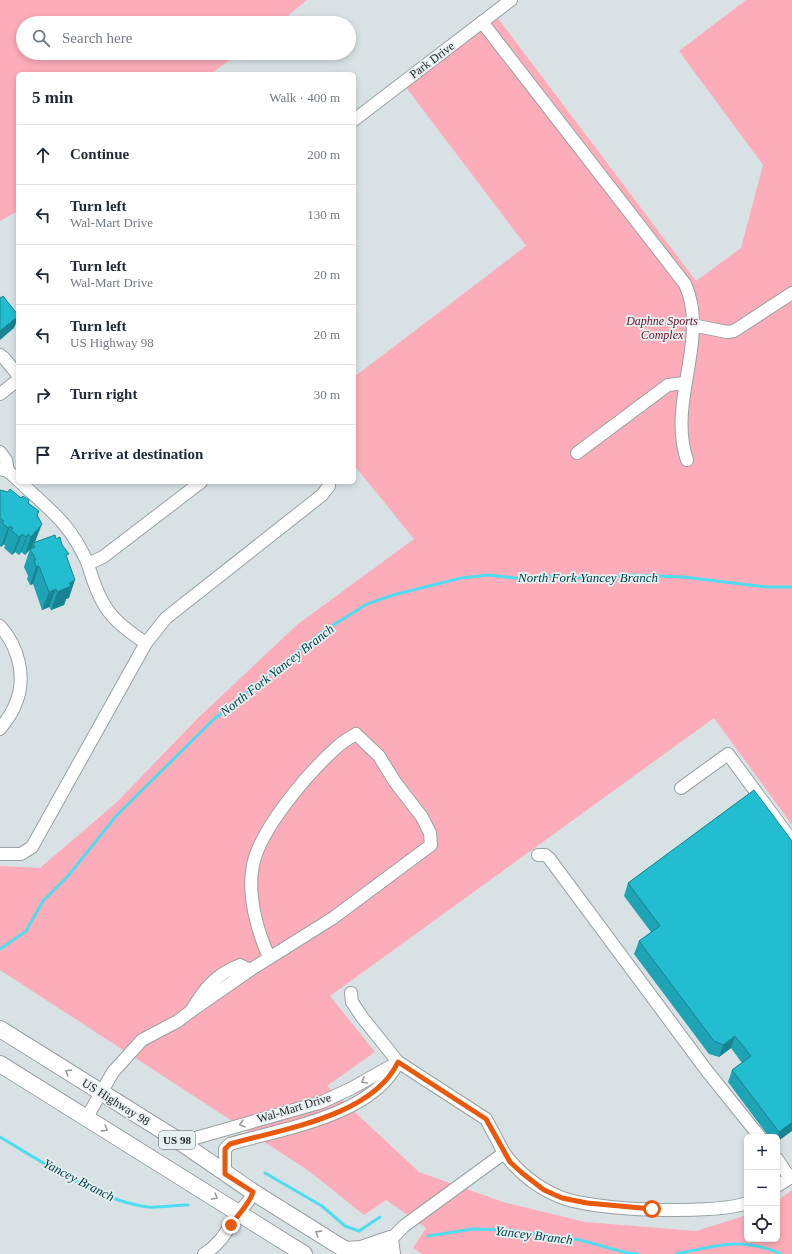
<!DOCTYPE html>
<html lang="en">
<head>
<meta charset="utf-8">
<style>
	:root { --surface:#fff; --page:#f6f6f7; --text:#1f2937; --muted:#747a83; --line:#e0e1e3 }
	body { margin:0; font-family:Georgia,serif; background:var(--page); color:var(--text) }
	.controls { position:absolute; right:12px; bottom:12px; display:grid; overflow:hidden; border-radius:6px; box-shadow:0 2px 6px #0003 }
	.controls button { width:36px; height:36px; display:grid; place-items:center; padding:0; border:0; border-bottom:1px solid var(--line); background:var(--surface); color:var(--text); font:20px sans-serif }
	.stop { position:absolute; width:12px; height:12px; margin:-9px; border:3px solid #ea580c; border-radius:50%; background:#fff }
	.stop.end { background:#ea580c; border-color:#fff; box-shadow:0 1px 4px #0008 }
	.list { margin:0; padding:0; list-style:none }
	h2 { display:flex; justify-content:space-between; align-items:center; height:52px; margin:0; padding:0 16px; font-size:17px }
	h2 small { font-size:13px; font-weight:400; color:var(--muted) }
	.list li { display:grid; grid-template-columns:26px 1fr auto; gap:12px; align-items:center; box-sizing:border-box; height:60px; padding:0 16px; border-top:1px solid var(--line) }
	.list b { display:block; font-size:15px; white-space:nowrap }
	.list p { margin:0; font-size:13px; white-space:nowrap; color:var(--muted) }
	.list em { font-size:13px; font-style:normal; color:var(--muted) }
	.icon { flex:none; width:22px; height:22px; fill:none; stroke:currentColor; stroke-width:2; stroke-linecap:round; stroke-linejoin:round }
	.map { position:relative; flex:none; width:792px; height:1254px; overflow:hidden }
	.search { position:absolute; background:var(--surface); box-shadow:0 2px 6px #0003; left:16px; top:16px; width:340px; height:44px; display:flex; align-items:center; gap:10px; box-sizing:border-box; padding:0 14px; border-radius:22px; color:var(--muted); font-size:15px }
	.panel { position:absolute; background:var(--surface); box-shadow:0 2px 6px #0003; left:16px; top:72px; width:340px; height:412px; border-radius:6px }
	.map>svg:first-child { display:block }
	.green { fill:#fcadb9 }
	.lines { fill:none; stroke-linecap:round; stroke-linejoin:round }
	.stream { stroke:#50dcef; stroke-width:3 }
	.minor-casing { stroke:#98a1a3; stroke-width:14 }
	.major-casing { stroke:#98a1a3; stroke-width:18 }
	.minor { stroke:#fff; stroke-width:12 }
	.major { stroke:#fff; stroke-width:16 }
	.wall { fill:#1da3b4 }
	.shaded-wall { fill:#188492 }
	.building { fill:#22bdd1; stroke:#188492 }
	.oneway { stroke:#9a9c9c }
	.route { stroke:#ea580c; stroke-width:5 }
	.labels { text-anchor:middle; dominant-baseline:central; stroke-width:3.5; stroke-linejoin:round; paint-order:stroke }
	.shield { fill:#e6f0f1; stroke:#5b6061; stroke-width:1 }
	.shield-label { font-size:11px; font-weight:bold; fill:#1f2223 }
	.street-label { font-size:12px; fill:#1f2223; stroke:#e6f0f1 }
	.park-label { font-size:12px; font-style:italic; fill:#68112b; stroke:#e6f0f1 }
	.water-label { font-size:13px; font-style:italic; fill:#00434b; stroke:#e6f0f1 }
</style>
</head>
<body>
<div class="map">
<svg width="792" height="1254" viewBox="0 0 792 1254">
	<rect width="100%" height="100%" fill="#d8e2e4"/>
	<!-- green -->
	<g class="green">
		<polygon points="0,0 307,0 279,23 23,23 23,53 239,53 211,74 18,74 18,211 0,221"/>
		<polygon points="746,0 792,0 792,825 714,718 330,996 375,1052 327,1086 419,1172 503,1202 585,1222 696,1231 747,1215 747,1239 777,1239 777,1201 792,1190 792,1254 422,1254 413,1248 426,1228 386,1200 364,1215 309,1171 0,970 0,866 40,868 117,802 199,717 298,624 414,539 354,465 354,377 526,246 402,82 494,13 696,281 741,248 763,165 679,51"/>
	</g>
	<g class="lines">
		<!-- stream -->
		<g class="stream">
			<polyline points="0,949 26,931 43,901 68,876 117,815 213,720 322,632 367,604 393,595 461,578 488,575 525,579 547,576 589,578 632,575 683,577 767,587 792,587"/>
			<path d="M0,1137C41,1161 101,1202 148,1207C161,1208 175,1205 188,1205"/>
			<polyline points="265,1173 322,1206 345,1226 359,1231 380,1217"/>
			<polyline points="428,1236 473,1229 509,1230 580,1240 627,1253 638,1254"/>
			<path d="M676,1254C716,1246 741,1236 781,1254"/>
		</g>
		<defs>
			<g id="minor">
				<path d="M482,22L685,284C710,338 667,402 687,460"/>
				<polyline points="354,120 511,0"/>
				<polyline points="692,325 727,332 734,331 792,293"/>
				<polyline points="0,355 4,358 18,375"/>
				<polyline points="0,394 18,380"/>
				<polyline points="0,452 6,460 8,471"/>
				<polyline points="577,453 668,385 685,383"/>
				<polyline points="0,469 8,471 18,480"/>
				<path d="M20,482C51,511 70,523 88,564"/>
				<path d="M0,626C19,647 27,679 15,705C12,714 5,722 0,729"/>
				<path d="M146,643C110,620 100,606 88,564L103,557L201,482"/>
				<polyline points="681,788 728,754 792,841"/>
				<polyline points="0,854 21,854 32,847 146,643 166,618 322,495 329,486 329,482"/>
				<polyline points="538,855 545,855 549,858 707,1071 760,1137"/>
				<path d="M240,965L250,970L191,1011C204,989 216,974 240,965Z"/>
				<path d="M250,970L333,918L431,845L430,833L422,817L395,782L379,756L356,734C349,738 342,742 336,748C308,773 260,829 253,865C247,894 257,931 269,957"/>
				<polyline points="351,993 352,1002 362,1017 398,1062 486,1119 504,1153"/>
				<polyline points="87,1117 113,1072 142,1040 178,1021 191,1011"/>
				<polyline points="176,1139 192,1139 322,1102 352,1088 398,1062"/>
				<polyline points="777,1159 790,1178 777,1186"/>
				<path d="M225,1174V1149L230,1144C281,1129 373,1116 398,1062"/>
				<path d="M204,1254C221,1244 228,1228 239,1213C244,1205 250,1202 253,1192"/>
				<path d="M377,1254L404,1226L504,1153C518,1172 538,1188 560,1197C593,1211 714,1215 747,1203"/>
			</g>
			<g id="major">
				<polyline points="0,1029 176,1139 253,1192 352,1254"/>
				<polyline points="0,1064 304,1254"/>
				<polyline points="345,1250 361,1249 390,1239 392,1254"/>
			</g>
		</defs>
		<!-- minor casing -->
		<use href="#minor" class="minor-casing"/>
		<!-- major casing -->
		<use href="#major" class="major-casing"/>
		<!-- minor -->
		<use href="#minor" class="minor"/>
		<!-- major -->
		<use href="#major" class="major"/>
	</g>
	<!-- wall -->
	<g class="wall">
		<polygon points="0,490 21,498 29,500 28,504 39,511 37,516 35,543 56,539 62,545 68,559 69,598 66,599 64,605 51,610 49,607 42,610 33,584 30,585 27,579 28,576 24,567 30,549 31,549 33,546 25,555 21,552 19,555 15,552 12,555 4,548 5,546 4,544 1,547 0,546"/>
		<polygon points="754,790 792,1131 777,1137 769,1137 728,1082 732,1070 742,1063 731,1048 719,1057 709,1054 634,954 639,941 651,932 624,896 628,883"/>
	</g>
	<!-- shaded-wall -->
	<g class="shaded-wall">
		<polygon points="18,316 18,318 14,328 0,340 0,331"/>
		<polygon points="42,524 35,542 33,543 33,546 25,555 31,537"/>
		<polygon points="10,526 4,544 1,547 8,528"/>
		<polygon points="22,534 15,552 12,555 19,537"/>
		<polygon points="28,534 21,552 19,555 26,537"/>
		<polygon points="39,566 33,584 30,585 36,567"/>
		<polygon points="75,580 69,598 66,599 64,605 51,610 57,592 69,583"/>
		<polygon points="56,589 49,607 42,610 49,592"/>
		<polygon points="735,1036 731,1048 719,1057 723,1045"/>
		<polygon points="792,1122 792,1131 777,1142 777,1137 779,1132"/>
	</g>
	<!-- building -->
	<g class="building">
		<polygon points="3,296 18,315 18,316 0,331 0,298"/>
		<polygon points="10,489 21,498 23,496 29,500 28,503 39,511 37,515 42,524 31,537 28,534 26,537 22,534 19,537 11,530 13,528 10,526 8,528 2,523 4,521 0,518 0,490 8,492"/>
		<polygon points="55,535 56,539 60,537 62,545 69,554 66,555 75,580 69,583 71,586 57,592 56,589 49,592 39,566 36,567 34,560 36,560 30,549 35,547 33,543"/>
		<polygon points="754,790 792,841 792,1122 779,1132 732,1070 751,1056 735,1036 723,1045 714,1041 639,941 660,926 628,883"/>
	</g>
	<!-- one-way arrows -->
	<defs><path id="oneway-chevron" d="M-2-3.5L2.5 0L-2 3.5" fill="none" stroke-width="1.6" stroke-linecap="round" stroke-linejoin="round"/></defs>
	<g class="oneway">
		<use href="#oneway-chevron" transform="translate(68 1072) rotate(-148)"/>
		<use href="#oneway-chevron" transform="translate(364 1081) rotate(149)"/>
		<use href="#oneway-chevron" transform="translate(242 1124) rotate(164)"/>
		<use href="#oneway-chevron" transform="translate(105 1129) rotate(32)"/>
		<use href="#oneway-chevron" transform="translate(215 1197) rotate(32)"/>
		<use href="#oneway-chevron" transform="translate(318 1233) rotate(-148)"/>
	</g>
	<g class="lines">
		<!-- route -->
		<path class="route" d="M231,1225C238,1214 249,1205 253,1192L225,1174V1149L230,1144C282,1129 373,1116 398,1062L486,1119L510,1162L522,1173L544,1190L562,1198L587,1203L652,1209"/>
	</g>
	<g class="labels">
		<!-- shield labels -->
		<rect class="shield" x="159" y="1131" width="36" height="18" rx="3"/>
		<g class="shield-label">
			<text x="177" y="1140">US 98</text>
		</g>
		<!-- street labels -->
		<g class="street-label">
			<text transform="translate(432 60) rotate(-37)">Park Drive</text>
			<text transform="translate(116 1102) rotate(32)">US Highway 98</text>
			<text transform="translate(294 1108) rotate(-17)">Wal-Mart Drive</text>
		</g>
		<!-- park labels -->
		<g class="park-label">
			<text x="662" y="321">Daphne Sports<tspan x="662" dy="14">Complex</tspan></text>
		</g>
		<!-- water labels -->
		<g class="water-label">
			<text x="588" y="577">North Fork Yancey Branch</text>
			<text transform="translate(277 670) rotate(-38)">North Fork Yancey Branch</text>
			<text transform="translate(79 1180) rotate(27)">Yancey Branch</text>
			<text transform="translate(534 1235) rotate(7)">Yancey Branch</text>
		</g>
	</g>
</svg>
<div class="controls">
<button>+</button>
<button>−</button>
<button><svg class="icon" aria-label="locate" viewBox="0 0 24 24"><circle cx="12" cy="12" r="6"/><path d="M12 2v4M12 18v4M2 12h4M18 12h4"/></svg></button>
</div>
<div class="stop" style="left:652px;top:1209px"></div>
<div class="stop end" style="left:231px;top:1225px"></div>
<div class="search"><svg class="icon" aria-label="search" viewBox="0 0 24 24"><circle cx="10" cy="10" r="6"/><path d="M15 15l6 6"/></svg>Search here</div>
<section class="panel">
<h2>5 min<small>Walk · 400 m</small></h2>
<ul class="list">
<li><svg class="icon" aria-label="ahead" viewBox="0 0 24 24"><path d="M12 20V5M6 11l6-6 6 6"/></svg><div><b>Continue</b></div><em>200 m</em></li>
<li><svg class="icon" aria-label="left" viewBox="0 0 24 24"><path d="M17 20v-9H6M10 6l-5 5 5 5"/></svg><div><b>Turn left</b><p>Wal-Mart Drive</p></div><em>130 m</em></li>
<li><svg class="icon" aria-label="left" viewBox="0 0 24 24"><path d="M17 20v-9H6M10 6l-5 5 5 5"/></svg><div><b>Turn left</b><p>Wal-Mart Drive</p></div><em>20 m</em></li>
<li><svg class="icon" aria-label="left" viewBox="0 0 24 24"><path d="M17 20v-9H6M10 6l-5 5 5 5"/></svg><div><b>Turn left</b><p>US Highway 98</p></div><em>20 m</em></li>
<li><svg class="icon" aria-label="right" viewBox="0 0 24 24"><path d="M7 20v-9h11M14 6l5 5-5 5"/></svg><div><b>Turn right</b></div><em>30 m</em></li>
<li><svg class="icon" aria-label="arrive" viewBox="0 0 24 24"><path d="M6 21V4h12l-3 4 3 4H6"/></svg><div><b>Arrive at destination</b></div></li>
</ul>
</section>
</div>
</body>
</html>
